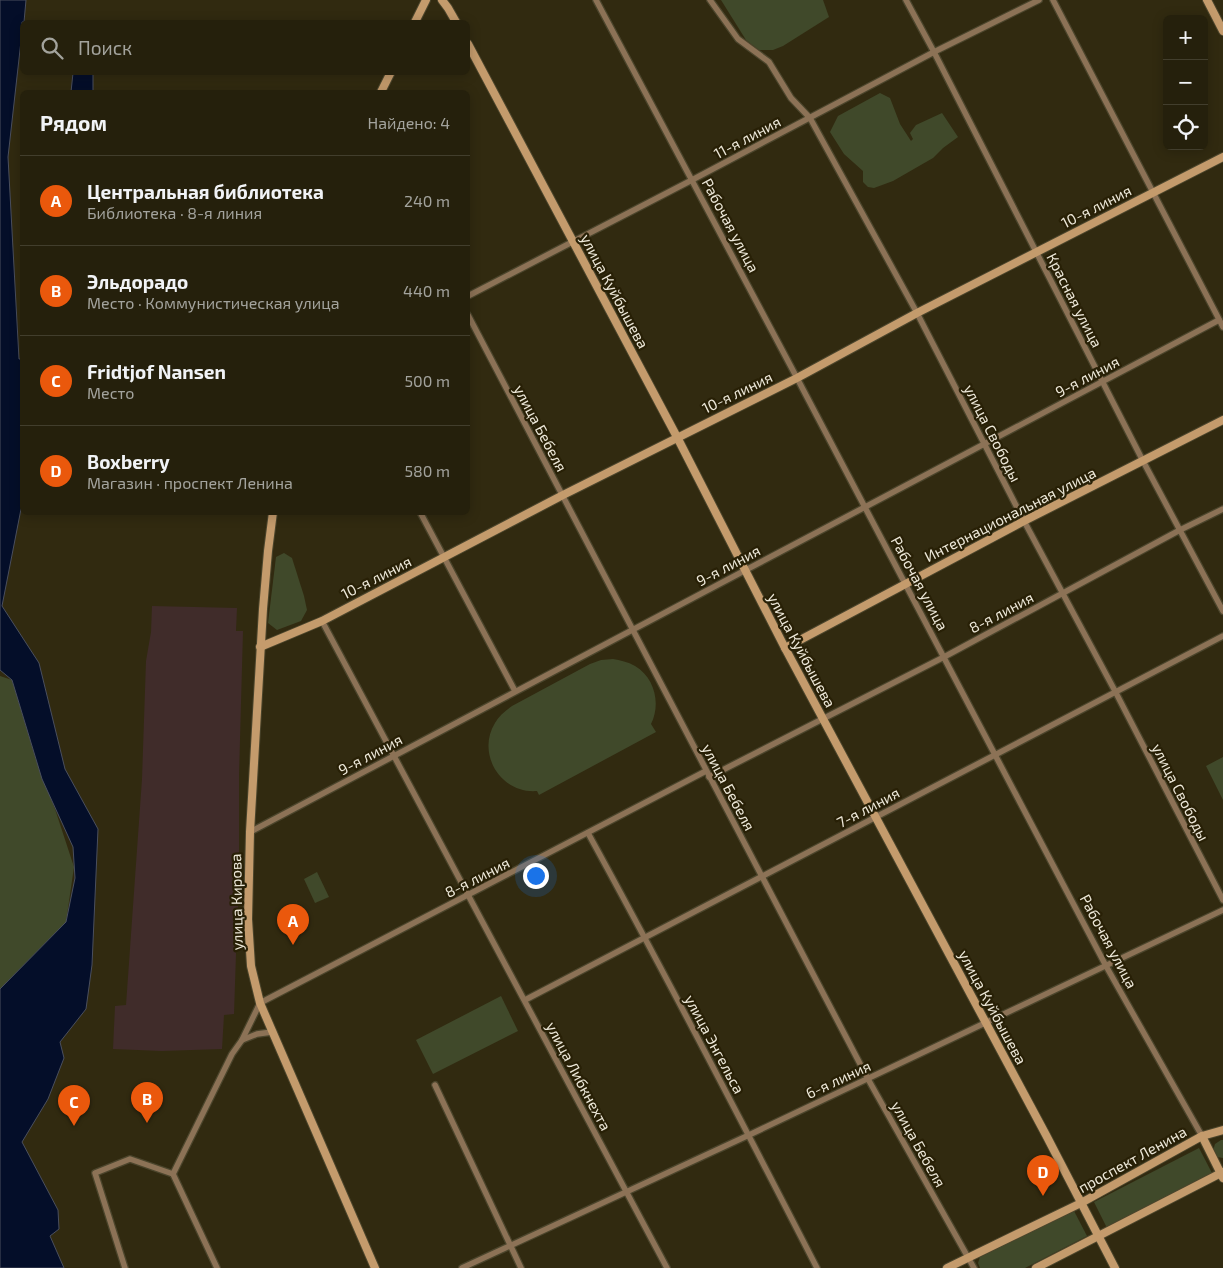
<!DOCTYPE html>
<html lang="ru">
<head>
<meta charset="utf-8">
<style>
	:root { --surface:#25200c; --page:#2d2815; --text:#f1f3f6; --muted:#a3a39d; --line:#423e2d; --accent:#ea580c }
	body { margin:0; font-family:"Exo 2",sans-serif; background:var(--page); color:var(--text) }
	.controls { position:absolute; right:15px; top:15px; display:grid; overflow:hidden; border-radius:8px; box-shadow:0 2px 12px #0003 }
	.controls button { width:45px; height:45px; display:grid; place-items:center; padding:0; border:0; border-bottom:1px solid var(--line); background:var(--surface); color:var(--text); font:25px sans-serif }
	.you { position:absolute; left:535px; top:875px; width:18px; height:18px; margin:-12px; border:4px solid #fff; border-radius:50%; background:#1a73e8; box-shadow:0 0 0 8px #1a73e833 }
	.badge { display:grid; place-items:center; width:32px; height:32px; border-radius:50%; background:var(--accent); color:#fff; font-size:16px; font-weight:700 }
	.pin { position:absolute; translate:-50% -41px; filter:drop-shadow(0 1px 2px #0008) }
	.pin::after { content:''; position:absolute; top:26px; width:18px; height:15px; background:inherit; clip-path:polygon(0 0,100% 0,50% 100%) }
	.list { margin:0; padding:0; list-style:none }
	h2 { display:flex; justify-content:space-between; align-items:center; height:65px; margin:0; padding:0 20px; font-size:21px }
	h2 small { font-size:16px; font-weight:400; color:var(--muted) }
	.list li { display:grid; grid-template-columns:32px 1fr auto; gap:15px; align-items:center; box-sizing:border-box; height:90px; padding:0 20px; border-top:1px solid var(--line) }
	.list b { display:block; font-size:19px; white-space:nowrap }
	.list p { margin:0; font-size:16px; white-space:nowrap; color:var(--muted) }
	.list em { font-size:16px; font-style:normal; color:var(--muted) }
	.icon { flex:none; width:28px; height:28px; fill:none; stroke:currentColor; stroke-width:2; stroke-linecap:round; stroke-linejoin:round }
	.map { position:relative; flex:none; width:1223px; height:1268px; overflow:hidden }
	.search { position:absolute; background:var(--surface); box-shadow:0 2px 12px #0003; left:20px; top:20px; width:450px; height:55px; display:flex; align-items:center; gap:12px; box-sizing:border-box; padding:0 18px; border-radius:8px; color:var(--muted); font-size:19px }
	.panel { position:absolute; background:var(--surface); box-shadow:0 2px 12px #0003; left:20px; top:90px; width:450px; height:425px; border-radius:8px }
	.map>svg:first-child { display:block }
	.industrial { fill:#402c2a }
	.green { fill:#40492a }
	.water { fill:#040e29; stroke:#4a4f5e }
	.lines { fill:none; stroke-linecap:round; stroke-linejoin:round }
	.street-casing { stroke:#4b452c; stroke-width:8 }
	.secondary-casing { stroke:#4b452c; stroke-width:10 }
	.street { stroke:#8c7256; stroke-width:5.5 }
	.secondary { stroke:#c49b6c; stroke-width:8 }
	.labels { text-anchor:middle; dominant-baseline:central; stroke-width:4.5; stroke-linejoin:round; paint-order:stroke }
	.street-label { font-size:15px; fill:#ede8d9; stroke:#282006 }
</style>
</head>
<body>
<div class="map">
<svg width="1223" height="1268" viewBox="0 0 1223 1268">
	<rect width="100%" height="100%" fill="#312a10"/>
	<!-- industrial -->
	<polygon class="industrial" points="152,606 237,608 236,631 243,631 239,776 239,890 242,891 241,900 238,900 238,912 235,915 235,923 237,924 234,1014 224,1015 222,1049 162,1051 113,1049 115,1006 126,1005 142,779 146,661 151,632"/>
	<!-- green -->
	<g class="green">
		<polygon points="721,0 823,0 829,17 783,46 773,50 759,50 746,40"/>
		<polygon points="880,93 890,98 900,124 911,141 913,139 910,133 916,125 942,113 958,137 943,148 933,158 893,181 874,188 868,187 863,182 863,171 844,154 830,132 838,116"/>
		<polygon points="284,553 292,558 304,596 307,610 301,621 277,630 268,623 276,557"/>
		<path d="M613,659C620,660 628,662 635,666C655,678 661,704 651,724L656,732L539,795L537,791C501,794 476,754 495,723C499,716 505,711 512,706L590,664L601,660Z"/>
		<polygon points="0,676 12,680 36,760 55,809 74,867 66,922 0,989"/>
		<polygon points="1223,757 1223,800 1206,766"/>
		<polygon points="317,872 329,897 315,903 304,879"/>
		<polygon points="501,996 518,1031 433,1074 416,1040"/>
		<polygon points="1221,1140 1223,1140 1223,1158 1217,1157 1213,1151 1215,1144"/>
		<polygon points="1199,1148 1213,1175 1107,1228 1094,1202"/>
		<polygon points="1073,1209 1087,1236 1025,1268 980,1268 978,1263 980,1257"/>
	</g>
	<!-- water -->
	<g class="water">
		<polygon points="0,0 26,0 24,22 22,22 22,32 8,157 19,359 22,359 22,504 2,606 39,663 65,769 98,829 92,965 86,1009 60,1042 64,1058 48,1099 22,1142 58,1210 59,1229 50,1236 64,1268 0,1268 0,989 66,922 75,878 73,847 42,779 12,680 0,670"/>
		<polygon points="73,73 93,73 93,92 71,92"/>
	</g>
	<g class="lines">
		<defs>
			<g id="street">
				<polyline points="596,0 797,378 1106,966 1202,1136"/>
				<polyline points="710,0 738,39 769,62 791,98 810,118 917,313 1024,521 1115,691 1223,900"/>
				<polyline points="906,0 934,52 1143,461 1223,611"/>
				<polyline points="1053,0 1223,327"/>
				<polyline points="468,296 692,180 934,52 1039,0"/>
				<polyline points="468,315 868,1079 974,1268"/>
				<polyline points="420,512 515,691"/>
				<polyline points="322,621 667,1268"/>
				<polyline points="709,777 944,657 1180,530 1223,509"/>
				<polyline points="250,832 1219,320"/>
				<path d="M588,833C667,977 742,1122 817,1268"/>
				<polyline points="525,1000 1223,636"/>
				<polyline points="242,1040 257,1034 272,1032"/>
				<polyline points="435,1085 521,1268"/>
				<polyline points="173,1174 217,1268"/>
				<polyline points="125,1268 95,1173 130,1159 173,1174 232,1054 242,1040 260,1003 706,771"/>
				<polyline points="462,1268 749,1135 1223,910"/>
			</g>
			<g id="secondary">
				<polyline points="442,0 448,8 456,22"/>
				<polyline points="1207,0 1223,31"/>
				<polyline points="415,22 426,0"/>
				<polyline points="468,44 677,437 785,648 1046,1135 1115,1268"/>
				<polyline points="381,92 391,72"/>
				<polyline points="273,512 268,551 263,609 250,832 248,919 251,966 260,1003 375,1268"/>
				<polyline points="260,647 322,621 563,495 797,378 917,313 1223,157"/>
				<polyline points="785,648 1024,521 1223,420"/>
				<polyline points="1202,1136 1223,1178"/>
				<polyline points="947,1268 1081,1203 1202,1136 1223,1130"/>
				<polyline points="1036,1268 1223,1172"/>
			</g>
		</defs>
		<!-- street casing -->
		<use href="#street" class="street-casing"/>
		<!-- secondary casing -->
		<use href="#secondary" class="secondary-casing"/>
		<!-- street -->
		<use href="#street" class="street"/>
		<!-- secondary -->
		<use href="#secondary" class="secondary"/>
	</g>
	<g class="labels">
		<!-- street labels -->
		<g class="street-label">
			<text transform="translate(747 137) rotate(-28)">11-я линия</text>
			<text transform="translate(1096 206) rotate(-27)">10-я линия</text>
			<text transform="translate(731 225) rotate(62)">Рабочая улица</text>
			<text transform="translate(615 291) rotate(62)">улица Куйбышева</text>
			<text transform="translate(1075 300) rotate(63)">Красная улица</text>
			<text transform="translate(1087 376) rotate(-28)">9-я линия</text>
			<text transform="translate(737 392) rotate(-26)">10-я линия</text>
			<text transform="translate(541 428) rotate(62)">улица Бебеля</text>
			<text transform="translate(993 433) rotate(63)">улица Свободы</text>
			<text transform="translate(1010 514) rotate(-27)">Интернациональная улица</text>
			<text transform="translate(728 565) rotate(-28)">9-я линия</text>
			<text transform="translate(376 577) rotate(-27)">10-я линия</text>
			<text transform="translate(920 583) rotate(62)">Рабочая улица</text>
			<text transform="translate(1001 612) rotate(-28)">8-я линия</text>
			<text transform="translate(802 650) rotate(62)">улица Куйбышева</text>
			<text transform="translate(370 754) rotate(-28)">9-я линия</text>
			<text transform="translate(729 787) rotate(62)">улица Бебеля</text>
			<text transform="translate(1181 792) rotate(63)">улица Свободы</text>
			<text transform="translate(868 807) rotate(-28)">7-я линия</text>
			<text transform="translate(477 877) rotate(-27)">8-я линия</text>
			<text transform="translate(236 902) rotate(-91)">улица Кирова</text>
			<text transform="translate(1109 941) rotate(62)">Рабочая улица</text>
			<text transform="translate(993 1007) rotate(62)">улица Куйбышева</text>
			<text transform="translate(715 1044) rotate(62)">улица Энгельса</text>
			<text transform="translate(579 1076) rotate(62)">улица Либкнехта</text>
			<text transform="translate(838 1079) rotate(-25)">6-я линия</text>
			<text transform="translate(919 1144) rotate(61)">улица Бебеля</text>
			<text transform="translate(1132 1159) rotate(-29)">проспект Ленина</text>
		</g>
	</g>
</svg>
<div class="controls">
<button>+</button>
<button>−</button>
<button><svg class="icon" aria-label="locate" viewBox="0 0 24 24"><circle cx="12" cy="12" r="6"/><path d="M12 2v4M12 18v4M2 12h4M18 12h4"/></svg></button>
</div>
<div class="you"></div>
<div class="pin badge" style="left:293px;top:945px">A</div>
<div class="pin badge" style="left:147px;top:1123px">B</div>
<div class="pin badge" style="left:74px;top:1126px">C</div>
<div class="pin badge" style="left:1043px;top:1196px">D</div>
<div class="search"><svg class="icon" aria-label="search" viewBox="0 0 24 24"><circle cx="10" cy="10" r="6"/><path d="M15 15l6 6"/></svg>Поиск</div>
<section class="panel">
<h2>Рядом<small>Найдено: 4</small></h2>
<ul class="list">
<li><span class="badge">A</span><div><b>Центральная библиотека</b><p>Библиотека · 8-я линия</p></div><em>240 m</em></li>
<li><span class="badge">B</span><div><b>Эльдорадо</b><p>Место · Коммунистическая улица</p></div><em>440 m</em></li>
<li><span class="badge">C</span><div><b>Fridtjof Nansen</b><p>Место</p></div><em>500 m</em></li>
<li><span class="badge">D</span><div><b>Boxberry</b><p>Магазин · проспект Ленина</p></div><em>580 m</em></li>
</ul>
</section>
</div>
</body>
</html>
